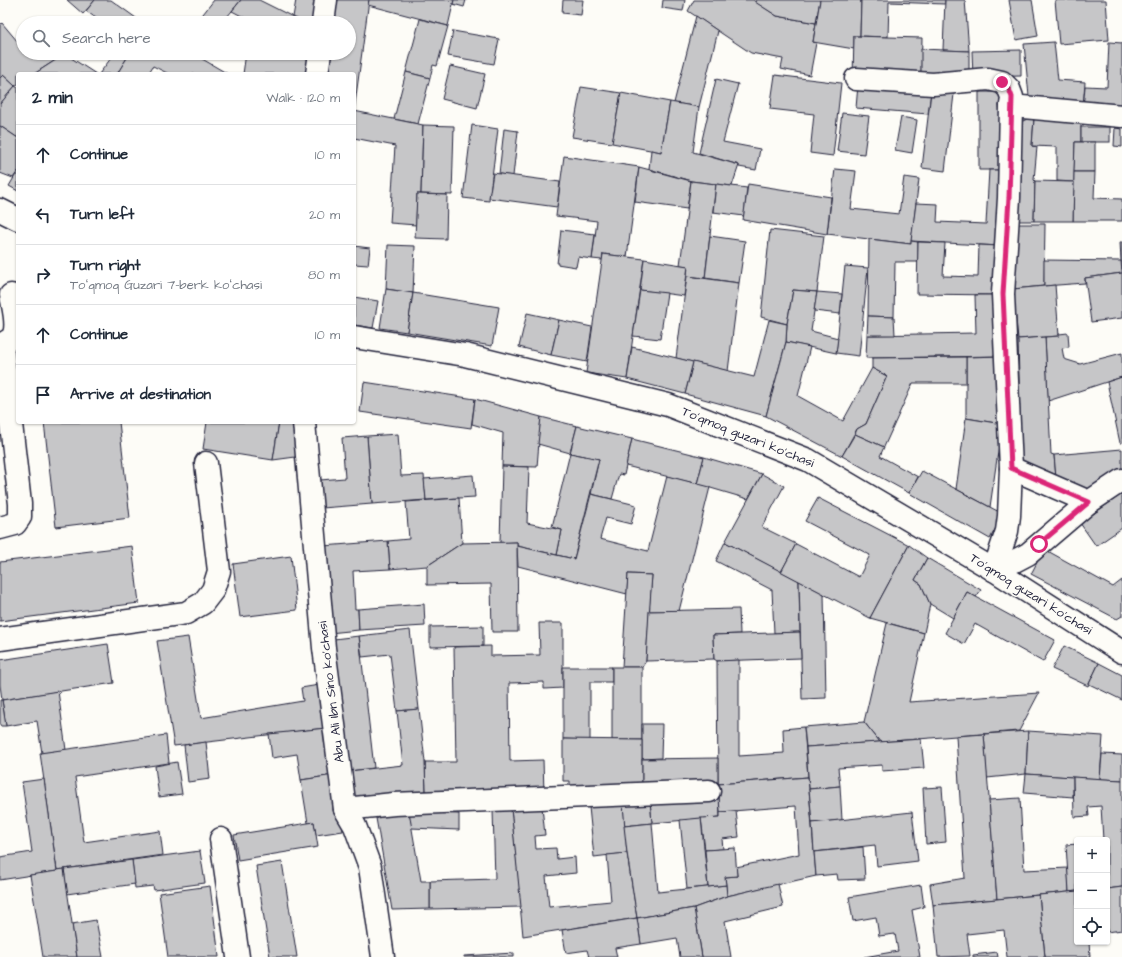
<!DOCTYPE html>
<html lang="en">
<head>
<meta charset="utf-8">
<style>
	:root { --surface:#fff; --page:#f2f2f3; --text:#1f2937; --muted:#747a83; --line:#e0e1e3 }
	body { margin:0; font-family:"Architects Daughter",sans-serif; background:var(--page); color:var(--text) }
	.controls { position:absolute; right:12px; bottom:12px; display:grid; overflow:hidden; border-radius:4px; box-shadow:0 1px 3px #0004 }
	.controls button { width:36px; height:36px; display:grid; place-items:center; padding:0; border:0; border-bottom:1px solid var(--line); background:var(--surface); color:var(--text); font:20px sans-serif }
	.stop { position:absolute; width:12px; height:12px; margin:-9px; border:3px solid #db2777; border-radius:50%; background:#fff }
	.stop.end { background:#db2777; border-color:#fff; box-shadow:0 1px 4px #0008 }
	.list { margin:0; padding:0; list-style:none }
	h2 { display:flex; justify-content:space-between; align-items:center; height:52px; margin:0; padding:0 16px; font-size:17px }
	h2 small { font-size:13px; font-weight:400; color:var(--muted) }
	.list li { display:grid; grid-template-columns:26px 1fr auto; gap:12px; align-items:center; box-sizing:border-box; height:60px; padding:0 16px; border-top:1px solid var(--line) }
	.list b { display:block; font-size:15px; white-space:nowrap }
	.list p { margin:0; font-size:13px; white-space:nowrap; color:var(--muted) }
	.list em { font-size:13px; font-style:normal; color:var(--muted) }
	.icon { flex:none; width:22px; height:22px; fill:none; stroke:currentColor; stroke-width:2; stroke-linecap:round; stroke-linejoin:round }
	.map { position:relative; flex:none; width:1122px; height:957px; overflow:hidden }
	.search { position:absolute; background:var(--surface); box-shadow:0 1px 3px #0004; left:16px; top:16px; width:340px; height:44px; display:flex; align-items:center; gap:10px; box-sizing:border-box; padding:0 14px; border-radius:22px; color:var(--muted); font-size:15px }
	.panel { position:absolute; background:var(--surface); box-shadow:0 1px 3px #0004; left:16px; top:72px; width:340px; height:352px; border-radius:4px }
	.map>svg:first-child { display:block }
	.building { fill:#c6c6c8; stroke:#22223b }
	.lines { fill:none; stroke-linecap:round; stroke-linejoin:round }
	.minor-casing { stroke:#22223b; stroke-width:25 }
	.minor { stroke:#fdfcf7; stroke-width:22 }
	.route { stroke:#db2777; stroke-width:5 }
	.labels { text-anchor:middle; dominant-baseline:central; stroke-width:3; stroke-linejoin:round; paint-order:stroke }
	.street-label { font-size:13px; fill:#22223b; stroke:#fdfcf7 }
</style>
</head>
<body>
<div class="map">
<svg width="1122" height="957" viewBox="0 0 1122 957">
	<rect width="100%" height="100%" fill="#fdfcf7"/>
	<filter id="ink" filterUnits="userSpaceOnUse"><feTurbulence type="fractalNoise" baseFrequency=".025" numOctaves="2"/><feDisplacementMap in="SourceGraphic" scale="8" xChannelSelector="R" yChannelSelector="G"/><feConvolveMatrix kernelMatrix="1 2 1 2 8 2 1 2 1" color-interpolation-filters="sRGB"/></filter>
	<g filter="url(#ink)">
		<!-- building -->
		<g class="building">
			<polygon points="67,0 95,0 83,14"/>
			<polygon points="95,0 111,0 143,23 103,23 86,11"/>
			<polygon points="214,0 241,0 222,23 196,23"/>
			<polygon points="241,0 259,0 305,23 255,23 232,11"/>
			<polygon points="296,0 321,0 318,23 305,23 293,17"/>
			<polygon points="337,0 369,0 354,111 354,74 327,74 330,53 349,53 349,23 334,23"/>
			<polygon points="369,0 454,0 448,26 368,5"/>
			<polygon points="454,0 466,0 464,7 453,4"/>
			<polygon points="563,0 583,0 581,15 562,13"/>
			<polygon points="663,0 685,0 683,11 662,8"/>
			<polygon points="694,0 753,0 777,16 816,23 813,42 816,43 810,75 781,69 783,59 751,53 688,11"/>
			<polygon points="756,0 820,0 816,23 777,16 755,2"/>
			<polygon points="820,0 861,0 860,36 854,36 854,49 813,42"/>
			<polygon points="861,0 945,0 945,4 889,2 888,37 860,36"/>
			<polygon points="945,0 965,0 969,51 943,50"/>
			<polygon points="1009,0 1032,0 1038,36 1016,40"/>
			<polygon points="1055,0 1106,0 1109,40 1059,44"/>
			<polygon points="696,16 718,31 699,107 674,103"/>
			<polygon points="420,19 448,26 437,66 433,65 430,78 406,72"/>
			<polygon points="2,23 23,48 23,53 63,53 65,54 34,74 18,74 18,84 15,86 3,75 0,78 0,25"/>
			<polygon points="453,31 499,39 494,64 448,56"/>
			<polygon points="854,36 922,38 921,79 853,77"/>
			<polygon points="1054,42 1058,80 1085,82 1083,109 1057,108 1029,96 1024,44"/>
			<polygon points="1109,42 1122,43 1122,111 1083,109 1085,86 1107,87"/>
			<polygon points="921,49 969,51 969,80 921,79"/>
			<polygon points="1021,50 1021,76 973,77 972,51"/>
			<polygon points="115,53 130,53 117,74 99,74"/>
			<polygon points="130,53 192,53 228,74 169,74 153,66 148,74 117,74"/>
			<polygon points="246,53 291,59 292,53 313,53 311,74 243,74"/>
			<polygon points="65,54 96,74 34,74"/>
			<polygon points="450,66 485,74 477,108 442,99"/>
			<polygon points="406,72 430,78 418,124 394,119"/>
			<polygon points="3,75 15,86 0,104 0,78"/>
			<polygon points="775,75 841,83 833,156 810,153 814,114 770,109"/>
			<polygon points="716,79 738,84 723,142 760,149 756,170 739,167 739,165 699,153"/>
			<polygon points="858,85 931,92 928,114 856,108"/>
			<polygon points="15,86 18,88 18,138 0,126 0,104"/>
			<polygon points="581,87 621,93 612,143 572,137"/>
			<polygon points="931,92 954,94 945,171 922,168"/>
			<polygon points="979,92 1008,92 1007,170 979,170"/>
			<polygon points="621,93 670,102 661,152 612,143"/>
			<polygon points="670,102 699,107 693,152 739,165 732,186 691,181 649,169 651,150 661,152"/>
			<polygon points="354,111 423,125 421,194 417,194 416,225 390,223 395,146 354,138"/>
			<polygon points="842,113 869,116 864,154 837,151"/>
			<polygon points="901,117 917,120 912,153 895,150"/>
			<polygon points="1027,119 1034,119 1032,146 1037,147 1034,180 1035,181 1034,221 1013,221 1019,123"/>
			<polygon points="1034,119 1081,123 1081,142 1075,142 1074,182 1057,181 1057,147 1032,146"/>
			<polygon points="423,125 454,126 452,195 421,194"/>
			<polygon points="472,125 498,129 489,201 463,198"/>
			<polygon points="0,126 18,138 18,171 13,178 0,173"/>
			<rect x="1081" y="127" width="29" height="15"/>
			<polygon points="1115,128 1122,129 1122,147 1114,146"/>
			<polygon points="504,129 518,131 513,176 499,174"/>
			<polygon points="1075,142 1095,142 1095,172 1074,172"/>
			<polygon points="564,156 639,167 627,257 603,254 602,260 592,259 597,221 556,216"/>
			<polygon points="639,167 691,181 687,209 635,202"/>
			<polygon points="835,169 856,171 851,209 899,214 904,177 919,179 911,244 827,234"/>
			<polygon points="989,170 1004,170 1000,246 911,241 916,203 938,204 937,222 986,224"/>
			<polygon points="18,171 18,191 9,186"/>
			<polygon points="1074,172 1095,172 1094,198 1122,199 1122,221 1073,221"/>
			<polygon points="493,173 560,182 557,207 489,198"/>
			<polygon points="691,181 716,184 705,278 687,276 688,266 680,265"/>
			<polygon points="1035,181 1074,182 1073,221 1034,221"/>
			<polygon points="716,184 747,188 744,216 713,212"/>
			<polygon points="748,184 831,197 827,234 743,220"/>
			<polygon points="417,194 447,195 446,239 415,238"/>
			<polygon points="1015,224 1045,224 1044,286 1013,289"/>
			<polygon points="561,230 595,234 592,259 578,257 576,267 557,264"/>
			<polygon points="770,230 824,236 817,292 793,290 787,324 761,317"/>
			<polygon points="710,236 745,241 739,283 705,278"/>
			<polygon points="869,239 911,244 911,241 918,242 918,262 895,262 894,317 868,316"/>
			<polygon points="918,242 945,243 943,276 978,277 979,245 1000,246 999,295 917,294"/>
			<polygon points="1120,242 1122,242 1122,269 1121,261"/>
			<polygon points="388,245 415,246 413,293 386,289"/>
			<polygon points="354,246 370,248 368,265 354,264"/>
			<polygon points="603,254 644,259 627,379 586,373"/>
			<polygon points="644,259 688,266 684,296 640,290"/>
			<polygon points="1044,260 1121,261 1122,273 1085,278 1085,283 1044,286"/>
			<polygon points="845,266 868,268 859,356 836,353"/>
			<polygon points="1122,273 1122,318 1091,322 1085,278"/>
			<polygon points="687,276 739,283 728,371 676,358"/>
			<polygon points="1055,285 1059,336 1018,339 1013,289"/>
			<polygon points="386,289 413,293 407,332 380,328"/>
			<polygon points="640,290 667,293 660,339 633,336"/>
			<polygon points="793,290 817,292 811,331 838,338 836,353 786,342 787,324"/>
			<polygon points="817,292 842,294 840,314 814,311"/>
			<polygon points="413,293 499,307 492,346 407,332"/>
			<polygon points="975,295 999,295 1003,356 866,358 867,335 976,333"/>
			<polygon points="354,297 378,301 373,328 354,325"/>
			<polygon points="527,313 559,320 551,355 519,347"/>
			<polygon points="868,316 894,317 895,335 867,335"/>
			<polygon points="559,320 592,327 587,362 551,355"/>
			<polygon points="769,320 787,324 786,342 766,416 685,394 693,362 754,377"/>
			<polygon points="1068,333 1069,347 1062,348 1064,359 1080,364 1122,353 1122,377 1048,401 1045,337 1059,336 1059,334"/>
			<polygon points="1045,337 1051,454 1054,455 1056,478 1021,464 1018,339"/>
			<polygon points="786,342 810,347 798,396 843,421 872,368 887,376 866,424 857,429 842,456 766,416"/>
			<polygon points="632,347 693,362 685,394 627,379"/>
			<polygon points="1003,356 1002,424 966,418 966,357"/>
			<polygon points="966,357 966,383 913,383 884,447 855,434 857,429 866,424 887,376 872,368 872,358"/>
			<polygon points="1122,377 1122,443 1120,443 1107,382"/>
			<polygon points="364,382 475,399 471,428 360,412"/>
			<polygon points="475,399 541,417 537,467 502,466 503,433 472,424"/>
			<polygon points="541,417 577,426 570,453 538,444"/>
			<polygon points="966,418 1002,424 990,507 956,489"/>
			<polygon points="44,422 119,422 130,518 56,527"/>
			<polygon points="207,422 279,422 273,460 203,449"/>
			<polygon points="279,422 298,422 303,456 273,460"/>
			<polygon points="577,426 632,439 624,475 619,474 612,499 591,494 599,459 570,453"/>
			<polygon points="398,434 401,476 424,475 426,500 372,504 367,436"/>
			<polygon points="855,434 884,447 880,456 918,477 909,493 842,456"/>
			<polygon points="367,436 372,504 322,508 320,480 345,478 342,438"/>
			<polygon points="632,439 704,457 697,484 626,466"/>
			<polygon points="1122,449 1122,473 1092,494 1056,478 1054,455"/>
			<polygon points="570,453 599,459 574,559 557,555 562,530 552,527"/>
			<polygon points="704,457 762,474 748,499 697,484"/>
			<polygon points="502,466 529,467 527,523 562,530 557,555 517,546 517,542 500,543"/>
			<polygon points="922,471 1003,514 990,539 909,493"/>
			<polygon points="762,474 784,486 762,527 796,544 781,572 725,542"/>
			<polygon points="473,475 475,497 426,500 424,479"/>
			<polygon points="667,476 710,487 679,611 649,611 652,575 628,574 627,594 518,566 517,546 574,559 591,494 636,505 631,524 606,518 600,539 648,551"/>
			<polygon points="1122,494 1122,528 1096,546 1080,523"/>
			<polygon points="459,498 462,543 427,566 390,569 388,541 409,539 406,502"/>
			<polygon points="818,498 909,545 870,618 781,572 796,544 859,577 870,555 805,521"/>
			<polygon points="388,541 390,569 353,571 355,609 358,609 359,630 329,633 323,546"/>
			<polygon points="517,542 518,632 492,632 491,584 427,585 427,566 462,543"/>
			<polygon points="725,542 799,581 800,632 774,633 772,590 716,561"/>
			<polygon points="909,545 927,558 915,580 921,584 930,604 924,633 870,618"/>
			<polygon points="132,546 139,603 0,621 0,562"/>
			<polygon points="1044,549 1113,587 1122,580 1122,616 1117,619 1031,574"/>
			<polygon points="291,556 297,610 240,617 233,564"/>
			<polygon points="927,558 981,590 976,597 967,592 953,618 930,604 921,584 915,580"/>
			<polygon points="628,574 652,575 646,661 642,667 622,667"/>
			<polygon points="799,581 824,594 826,698 802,699"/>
			<polygon points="967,592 1055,640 1043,662 975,624 964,644 945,633"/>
			<polygon points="424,604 425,626 359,630 358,609"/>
			<polygon points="739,609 740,634 713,635 714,659 646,661 649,611"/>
			<polygon points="539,623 563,623 563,688 544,689 544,682 509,683 510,761 543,760 544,793 426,795 425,762 456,762 454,647 491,646 491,656 540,655"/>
			<polygon points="887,623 924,633 909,702 1039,693 1019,731 880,742 864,722"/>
			<polygon points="483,626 483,646 430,647 430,627"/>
			<polygon points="410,630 419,709 397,711 390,654 362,657 359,636"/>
			<polygon points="800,632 801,658 717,661 714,659 713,635"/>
			<polygon points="359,636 374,768 349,771 334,639"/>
			<polygon points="188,637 201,718 303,701 301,688 319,685 326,728 174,746 157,641"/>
			<polygon points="108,644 114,683 2,700 0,685 0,660"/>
			<polygon points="1064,646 1099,663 1088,686 1052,669"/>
			<polygon points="739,660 739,756 784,753 783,729 804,727 808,777 718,784 717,661"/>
			<polygon points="1099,663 1122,675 1122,700 1089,684"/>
			<polygon points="563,667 612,667 612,682 590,682 590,740 563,739"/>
			<rect x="612" y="667" width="30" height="73"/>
			<polygon points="58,691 66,750 42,753 37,721 6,726 2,700"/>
			<polygon points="0,700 2,700 6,726 0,726"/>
			<polygon points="419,709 425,762 426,795 354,803 349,771 403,765 397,711"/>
			<polygon points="864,722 880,742 806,747 804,727"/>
			<polygon points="642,724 662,724 661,758 642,759"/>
			<polygon points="326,728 334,775 301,780 297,754 272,758 269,734"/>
			<polygon points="1028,731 1026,774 987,778 984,734"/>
			<polygon points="1028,731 1103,736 1100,779 1026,774"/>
			<polygon points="984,734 997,899 933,905 930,884 965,878 956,736"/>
			<polygon points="166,735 169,763 75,777 84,842 160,831 163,855 57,870 40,753"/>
			<polygon points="563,739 642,740 642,785 570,788 570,781 563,781"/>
			<polygon points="921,739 924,768 882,771 882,765 838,768 840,786 809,789 806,747"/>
			<polygon points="206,742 210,779 188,782 184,745"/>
			<polygon points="1102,754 1122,755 1122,780 1100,779"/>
			<polygon points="718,758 718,784 642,785 642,759"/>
			<polygon points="177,762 182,794 159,797 155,766"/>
			<polygon points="1026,774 1073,777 1073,797 1024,793"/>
			<polygon points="334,775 343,831 316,835 314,822 308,823 301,780"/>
			<polygon points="808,777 816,876 727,896 725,877 737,876 736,867 799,854 796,806 720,812 718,784"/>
			<polygon points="1073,777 1122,780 1122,887 1107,889 1107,840 1103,840 1101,806 1088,807 1089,816 1074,817"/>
			<polygon points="44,779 57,871 0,880 0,857 32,852 22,782"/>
			<polygon points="840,786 842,820 812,823 809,789"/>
			<polygon points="942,787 946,842 926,844 923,788"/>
			<polygon points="719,795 720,817 652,823 650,801"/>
			<polygon points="1020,798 1024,870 1068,868 1069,892 997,899 989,800"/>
			<polygon points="650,801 652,823 624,826 623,804"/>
			<polygon points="623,804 627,853 594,857 589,807"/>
			<polygon points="542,807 545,835 535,836 536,849 556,848 557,859 575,857 576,873 546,876 549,907 611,901 607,855 627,853 637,918 523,936 511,809"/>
			<polygon points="511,809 521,907 430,909 430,881 495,879 493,810"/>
			<polygon points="736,811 739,837 722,839 723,849 705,850 701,818 720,817 720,812"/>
			<polygon points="409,812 459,814 459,830 411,828"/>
			<polygon points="409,812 421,881 430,881 430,909 392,910 376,818"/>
			<polygon points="912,812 918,861 877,866 875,845 814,852 812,823"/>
			<polygon points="701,818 708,887 687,889 680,820"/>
			<polygon points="314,822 318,847 238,860 234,835"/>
			<polygon points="652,823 658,892 726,885 727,896 694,908 637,918 627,853 624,826"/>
			<polygon points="1077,844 1077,891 1069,892 1066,845"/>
			<polygon points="863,847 865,879 838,880 837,874 816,876 814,852"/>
			<polygon points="735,848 737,876 725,877 726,885 708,887 705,850"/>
			<polygon points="200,851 205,883 154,890 153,886 135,888 132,860"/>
			<polygon points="132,860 135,884 67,894 64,869"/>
			<polygon points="282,862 297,957 270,957 256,866"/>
			<polygon points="64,869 77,957 43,957 30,875 57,871 57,870"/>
			<polygon points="778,884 783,907 725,921 731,957 702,957 694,908 727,896"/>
			<polygon points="921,885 924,907 912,910 920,957 864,957 898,951 895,934 879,936 876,917 853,921 849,897"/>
			<polygon points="210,886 219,957 168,957 159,893"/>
			<polygon points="1122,887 1122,930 1107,932 1107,889"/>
			<polygon points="1077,891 1077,942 1089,942 1090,957 1045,957 1039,895"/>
			<polygon points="1039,895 1045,957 1007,957 1004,930 967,934 970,956 938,957 933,905"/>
			<polygon points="694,908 702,957 680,957 677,938 641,944 637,918"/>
			<polygon points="637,918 641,944 615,948 617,957 589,957 587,950 566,953 562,930"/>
			<polygon points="96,920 103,957 77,957 72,924"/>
			<polygon points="997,952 998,957 973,957 973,955"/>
			<polygon points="514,953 514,957 464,957 464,956"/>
		</g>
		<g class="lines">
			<defs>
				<g id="minor">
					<polyline points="323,23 326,0"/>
					<polyline points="317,74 320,53"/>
					<polyline points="856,79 933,84 988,79 1002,82 1009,89 1012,97 1011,106 1122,116"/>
					<polyline points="0,210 18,219"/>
					<polyline points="354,337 465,355 668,405 808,460 994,570 1122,652"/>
					<polyline points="0,344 2,344 20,504 20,517 15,524 0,528"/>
					<path d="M2,344C6,342 12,339 14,334C18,323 13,307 11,295"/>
					<polyline points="304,422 324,648 345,809 355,826 370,867 383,957"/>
					<polyline points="1011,468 1089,502"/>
					<polyline points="994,570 1007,531 1009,516 1011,468 1003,294 1009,198 1011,106"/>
					<polyline points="994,570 1007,565 1028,554 1089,502 1122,480"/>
					<polyline points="0,639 186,613 203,603 213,590 219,571 206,463"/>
					<polyline points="345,809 394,804 709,791"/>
					<polyline points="221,839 238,957"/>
				</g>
			</defs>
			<!-- minor casing -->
			<use href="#minor" class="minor-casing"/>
			<!-- minor -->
			<use href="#minor" class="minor"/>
		</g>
	</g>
	<g class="lines" filter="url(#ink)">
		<!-- route -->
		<polyline class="route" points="1002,82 1009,89 1012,97 1009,198 1003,294 1011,468 1089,502 1039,544"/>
	</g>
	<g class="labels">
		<!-- street labels -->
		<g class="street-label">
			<text transform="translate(748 437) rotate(22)">To'qmoq guzari ko'chasi</text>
			<text transform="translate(1031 594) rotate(32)">To'qmoq guzari ko'chasi</text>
			<text transform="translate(331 692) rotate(-97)">Abu Ali Ibn Sino ko'chasi</text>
		</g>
	</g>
</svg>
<div class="controls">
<button>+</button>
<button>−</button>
<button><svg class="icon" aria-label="locate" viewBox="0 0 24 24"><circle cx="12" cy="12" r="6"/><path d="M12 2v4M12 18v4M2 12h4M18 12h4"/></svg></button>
</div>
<div class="stop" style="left:1039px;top:544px"></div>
<div class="stop end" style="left:1002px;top:82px"></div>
<div class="search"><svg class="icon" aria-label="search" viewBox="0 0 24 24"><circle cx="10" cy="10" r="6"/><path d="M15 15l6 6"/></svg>Search here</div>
<section class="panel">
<h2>2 min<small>Walk · 120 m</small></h2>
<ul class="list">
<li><svg class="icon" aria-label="ahead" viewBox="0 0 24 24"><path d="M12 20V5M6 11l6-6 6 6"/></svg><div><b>Continue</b></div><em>10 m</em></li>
<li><svg class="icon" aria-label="left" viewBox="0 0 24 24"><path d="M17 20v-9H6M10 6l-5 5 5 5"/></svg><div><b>Turn left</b></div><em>20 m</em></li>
<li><svg class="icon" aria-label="right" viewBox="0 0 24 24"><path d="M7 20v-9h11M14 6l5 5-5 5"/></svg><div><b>Turn right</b><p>Toʻqmoq Guzari 7-berk koʻchasi</p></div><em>80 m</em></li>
<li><svg class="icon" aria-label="ahead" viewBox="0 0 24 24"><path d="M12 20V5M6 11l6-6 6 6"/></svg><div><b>Continue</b></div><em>10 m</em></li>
<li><svg class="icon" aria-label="arrive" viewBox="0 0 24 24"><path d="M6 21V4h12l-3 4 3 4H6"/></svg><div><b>Arrive at destination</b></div></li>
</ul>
</section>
</div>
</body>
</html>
